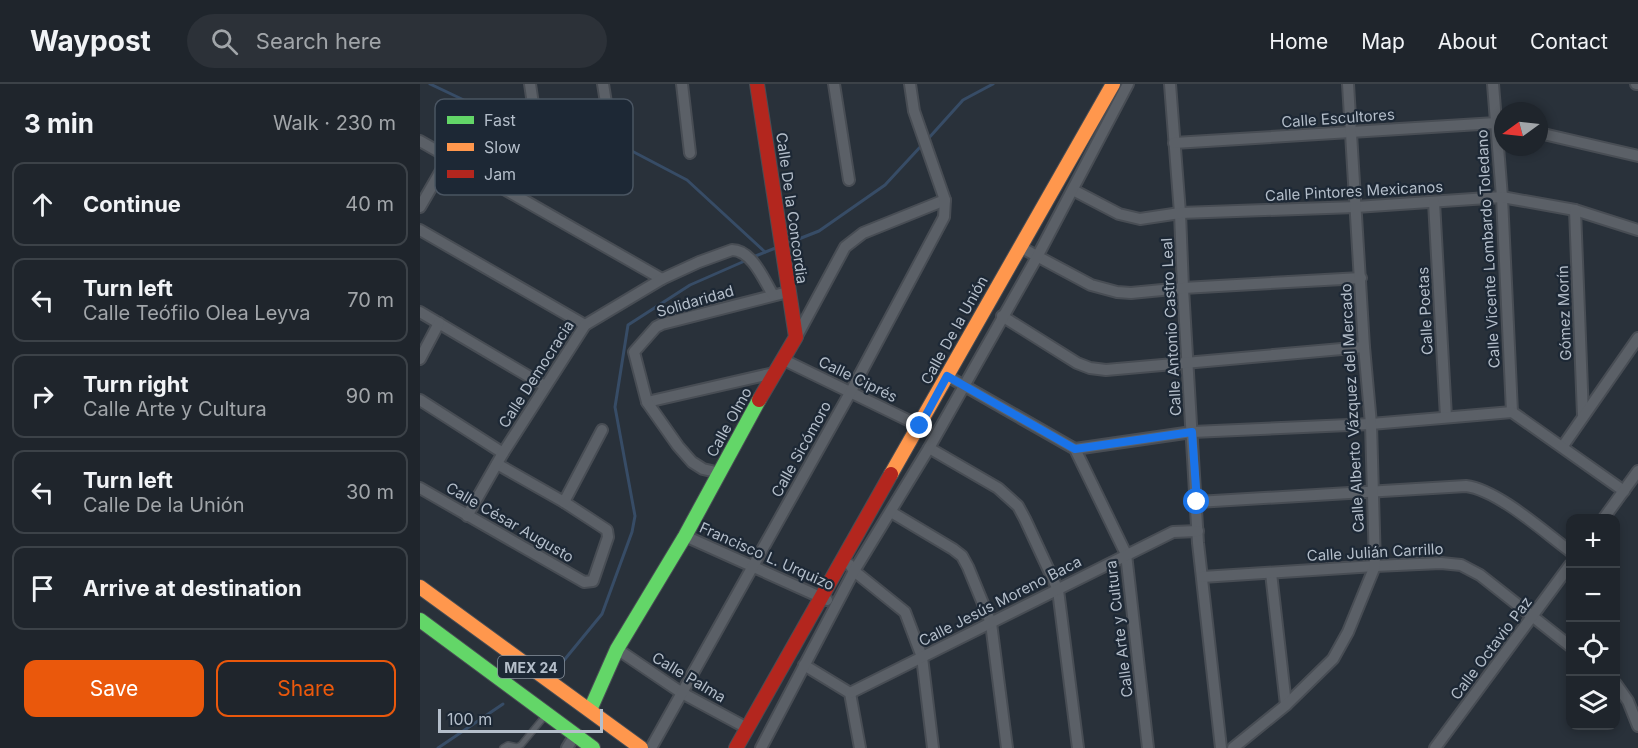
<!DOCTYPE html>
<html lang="en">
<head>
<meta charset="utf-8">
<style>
	:root { --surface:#1f252c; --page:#2c3138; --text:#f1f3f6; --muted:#a1a5a9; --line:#3c4248; --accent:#ea580c }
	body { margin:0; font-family:Inter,sans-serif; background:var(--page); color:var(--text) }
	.controls { position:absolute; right:18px; bottom:18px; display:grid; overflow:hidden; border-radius:12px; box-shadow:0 3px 9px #0003 }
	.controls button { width:54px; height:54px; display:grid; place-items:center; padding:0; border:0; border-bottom:2px solid var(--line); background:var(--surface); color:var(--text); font:30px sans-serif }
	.compass { position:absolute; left:1074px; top:18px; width:54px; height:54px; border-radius:50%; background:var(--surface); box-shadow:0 3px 9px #0003; rotate:255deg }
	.scale { position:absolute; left:18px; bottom:15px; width:165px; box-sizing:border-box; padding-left:6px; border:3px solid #b4beca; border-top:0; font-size:16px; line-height:21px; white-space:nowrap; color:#b4beca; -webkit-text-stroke:4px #1d2835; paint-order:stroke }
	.stop { position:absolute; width:18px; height:18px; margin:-14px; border:4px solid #1a73e8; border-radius:50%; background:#fff }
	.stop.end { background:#1a73e8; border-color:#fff; box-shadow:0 2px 6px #0008 }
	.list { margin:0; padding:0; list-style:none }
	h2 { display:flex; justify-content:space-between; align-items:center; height:78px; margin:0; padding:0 24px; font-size:26px }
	h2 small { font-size:20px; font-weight:400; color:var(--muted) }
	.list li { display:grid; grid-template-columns:39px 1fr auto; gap:18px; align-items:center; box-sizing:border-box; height:84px; margin:0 12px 12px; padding:0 12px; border:2px solid var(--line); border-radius:12px }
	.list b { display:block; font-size:22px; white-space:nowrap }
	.list p { margin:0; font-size:20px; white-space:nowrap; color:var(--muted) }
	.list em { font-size:20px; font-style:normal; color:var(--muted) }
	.actions { display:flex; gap:12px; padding:18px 24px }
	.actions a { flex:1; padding:14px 0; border:2px solid var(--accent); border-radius:12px; text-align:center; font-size:21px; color:var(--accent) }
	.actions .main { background:var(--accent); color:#fff }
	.icon { flex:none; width:33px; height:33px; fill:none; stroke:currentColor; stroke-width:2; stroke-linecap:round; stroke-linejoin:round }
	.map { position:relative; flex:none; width:1218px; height:664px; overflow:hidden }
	header { display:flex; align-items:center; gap:36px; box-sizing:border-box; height:84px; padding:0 30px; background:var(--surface); border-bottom:2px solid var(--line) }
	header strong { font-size:28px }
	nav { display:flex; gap:33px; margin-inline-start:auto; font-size:21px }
	.search { width:420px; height:54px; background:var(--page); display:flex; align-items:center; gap:15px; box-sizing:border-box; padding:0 21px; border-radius:33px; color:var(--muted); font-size:22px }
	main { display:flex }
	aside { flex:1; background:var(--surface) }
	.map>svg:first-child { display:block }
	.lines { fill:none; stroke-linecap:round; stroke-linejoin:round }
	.stream { stroke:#374c66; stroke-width:3 }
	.lane-casing { stroke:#484d54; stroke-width:8 }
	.street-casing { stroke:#484d54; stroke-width:14 }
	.fast-casing { stroke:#484d54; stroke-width:16 }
	.slow-casing { stroke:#484d54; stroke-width:16 }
	.jam-casing { stroke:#484d54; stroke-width:16 }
	.lane { stroke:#5b6067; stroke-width:5 }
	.street { stroke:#5b6067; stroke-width:10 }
	.fast { stroke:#63d668; stroke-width:14 }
	.slow { stroke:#ff974d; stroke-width:14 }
	.jam { stroke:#b3261e; stroke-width:14 }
	.route { stroke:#1a73e8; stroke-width:8 }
	.labels { text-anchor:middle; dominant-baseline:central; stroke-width:4.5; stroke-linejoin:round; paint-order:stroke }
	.shield { fill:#1d2835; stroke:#87919d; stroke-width:1.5 }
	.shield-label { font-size:14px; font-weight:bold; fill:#b4beca }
	.street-label { font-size:15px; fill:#b4beca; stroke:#1d2835 }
	.key { fill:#1d2835; stroke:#4a5562; stroke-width:1.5 }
	.key-label { font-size:16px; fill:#b4beca }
</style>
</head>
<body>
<header>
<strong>Waypost</strong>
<div class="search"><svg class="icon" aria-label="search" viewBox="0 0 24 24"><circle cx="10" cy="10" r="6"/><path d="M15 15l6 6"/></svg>Search here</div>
<nav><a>Home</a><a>Map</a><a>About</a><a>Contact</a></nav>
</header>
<main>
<aside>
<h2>3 min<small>Walk · 230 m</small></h2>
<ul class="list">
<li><svg class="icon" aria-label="ahead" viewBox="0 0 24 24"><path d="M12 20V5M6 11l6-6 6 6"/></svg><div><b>Continue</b></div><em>40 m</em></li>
<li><svg class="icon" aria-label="left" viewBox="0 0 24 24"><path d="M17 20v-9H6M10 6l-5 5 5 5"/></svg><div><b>Turn left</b><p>Calle Teófilo Olea Leyva</p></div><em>70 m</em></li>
<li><svg class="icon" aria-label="right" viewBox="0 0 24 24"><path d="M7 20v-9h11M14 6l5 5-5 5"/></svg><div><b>Turn right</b><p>Calle Arte y Cultura</p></div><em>90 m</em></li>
<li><svg class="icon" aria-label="left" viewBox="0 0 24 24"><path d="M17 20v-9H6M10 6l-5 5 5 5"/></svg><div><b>Turn left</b><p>Calle De la Unión</p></div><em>30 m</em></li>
<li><svg class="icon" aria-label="arrive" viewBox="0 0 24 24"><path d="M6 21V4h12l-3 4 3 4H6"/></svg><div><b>Arrive at destination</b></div></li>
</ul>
<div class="actions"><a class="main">Save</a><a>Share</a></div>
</aside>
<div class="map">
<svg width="1218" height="664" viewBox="0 0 1218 664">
	<rect width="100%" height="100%" fill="#29313a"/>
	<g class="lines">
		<!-- stream -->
		<g class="stream">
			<polyline points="10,0 48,18 170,45 267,96 345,168"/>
			<polyline points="507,56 543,16 573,0"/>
			<polyline points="366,160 399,147 465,101 502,61"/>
			<polyline points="333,173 358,163"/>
			<polyline points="136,586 182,530 212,448 215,432 195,323 208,241 270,201 327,176"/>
			<polyline points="18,664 83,620"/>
		</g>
		<defs>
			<polyline id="lane" points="83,664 88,661 97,663 101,661 125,632"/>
			<g id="street">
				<polyline points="110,0 113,20"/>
				<polyline points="183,0 191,50"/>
				<polyline points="262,0 270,69"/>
				<polyline points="414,0 429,96"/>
				<polyline points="750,0 760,129 763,204 778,459 801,664"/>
				<polyline points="1073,0 1082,113 1092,328"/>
				<polyline points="1216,0 1218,0"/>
				<polyline points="1119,49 1218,72"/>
				<polyline points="0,57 242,195"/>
				<polyline points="754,59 1076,39 1083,41"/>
				<polyline points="653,106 699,130 720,135 760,129 936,123 1082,113 1155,126 1218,146"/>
				<polyline points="1014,118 1026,333"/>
				<polyline points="0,123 29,73"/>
				<polyline points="1155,126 1163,331"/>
				<polyline points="0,146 165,241"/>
				<polyline points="600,163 671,201 697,208 711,209 763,204 941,194"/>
				<polyline points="0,228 125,302"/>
				<polyline points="582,232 657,279 670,284 686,286 944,263"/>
				<polyline points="377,252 425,163 443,149 525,116"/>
				<polyline points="0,275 19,239"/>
				<polyline points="364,276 500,342"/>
				<polyline points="527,292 655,365 706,470 728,664"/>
				<polyline points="0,316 83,369"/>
				<polyline points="227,318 354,289"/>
				<polyline points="1143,362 1218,254"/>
				<polyline points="509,364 578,404 598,422 605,435 638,506 658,664"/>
				<polyline points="655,365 772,348 951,340 1092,328 1204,407"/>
				<polyline points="300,389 283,385 272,378 258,362 227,318 214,268 236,243 242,240 368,208"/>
				<polyline points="0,404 164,498 173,497 188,453 187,446 144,418 77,380"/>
				<polyline points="144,418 182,346"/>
				<path d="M777,418L1046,402C1078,406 1124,448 1150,467"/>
				<polyline points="471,428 533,465 542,472 548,483 571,539 587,664"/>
				<path d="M47,432L83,369L165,241L242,195L279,178L312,166C332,166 344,196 353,211"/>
				<polyline points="1184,434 1218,387"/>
				<polyline points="265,452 407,516"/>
				<polyline points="430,481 434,487 485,528 502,573 513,664"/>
				<polyline points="851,489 866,621"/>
				<polyline points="782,493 955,482 1021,479 1041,481 1060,491 1150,562"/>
				<polyline points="197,565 262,609 327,644"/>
				<polyline points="384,581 430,609 440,664"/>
				<polyline points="1196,600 1208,617 1218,642"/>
				<polyline points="430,609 753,448 778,447"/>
				<polyline points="147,664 155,651"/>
				<polyline points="231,664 430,309 524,133 525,116 494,27 490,0"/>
				<polyline points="341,664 434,487 509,364 617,173 708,0"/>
				<polyline points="813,664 866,621 913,575 928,548 955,482 951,340 944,263 928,0"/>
				<polyline points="1015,664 1150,481"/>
			</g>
			<g id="fast">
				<polyline points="0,536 173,664"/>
				<polyline points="170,626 197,565 265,452 339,316"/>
			</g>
			<g id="slow">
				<polyline points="471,390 693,0"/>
				<polyline points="0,503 221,664"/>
			</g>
			<g id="jam">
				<polyline points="337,0 376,253 339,316"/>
				<polyline points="316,664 471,390"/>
			</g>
		</defs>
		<!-- lane casing -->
		<use href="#lane" class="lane-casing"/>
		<!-- street casing -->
		<use href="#street" class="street-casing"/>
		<!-- fast casing -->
		<use href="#fast" class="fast-casing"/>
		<!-- slow casing -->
		<use href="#slow" class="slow-casing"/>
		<!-- jam casing -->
		<use href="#jam" class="jam-casing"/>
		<!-- lane -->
		<use href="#lane" class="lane"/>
		<!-- street -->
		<use href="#street" class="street"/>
		<!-- fast -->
		<use href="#fast" class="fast"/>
		<!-- slow -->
		<use href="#slow" class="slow"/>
		<!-- jam -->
		<use href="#jam" class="jam"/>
	</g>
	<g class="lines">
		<!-- route -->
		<polyline class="route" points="500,342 527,292 655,365 772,348 777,418"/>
	</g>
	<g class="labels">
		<!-- shield labels -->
		<rect class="shield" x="78" y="572" width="66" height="22" rx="4.5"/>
		<g class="shield-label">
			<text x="111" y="583">MEX 24</text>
		</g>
		<!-- street labels -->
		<g class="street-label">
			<text transform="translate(918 34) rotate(-4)">Calle Escultores</text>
			<text transform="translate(934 107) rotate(-3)">Calle Pintores Mexicanos</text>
			<text transform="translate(372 124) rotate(82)">Calle De la Concordia</text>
			<text transform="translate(1068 165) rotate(-93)">Calle Vicente Lombardo Toledano</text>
			<text transform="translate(275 217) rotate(-16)">Solidaridad</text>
			<text transform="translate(1005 227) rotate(-93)">Calle Poetas</text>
			<text transform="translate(1144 229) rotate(-92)">Gómez Morín</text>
			<text transform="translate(751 243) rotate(-93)">Calle Antonio Castro Leal</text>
			<text transform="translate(534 246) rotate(-61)">Calle De la Unión</text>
			<text transform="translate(116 290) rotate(-57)">Calle Democracia</text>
			<text transform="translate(438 295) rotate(26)">Calle Ciprés</text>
			<text transform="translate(932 324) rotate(-93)">Calle Alberto Vázquez del Mercado</text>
			<text transform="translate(309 338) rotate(-61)">Calle Olmo</text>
			<text transform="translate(381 365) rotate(-61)">Calle Sicómoro</text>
			<text transform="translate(90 438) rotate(30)">Calle César Augusto</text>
			<text transform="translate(955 468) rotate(-3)">Calle Julián Carrillo</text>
			<text transform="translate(347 472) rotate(24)">Francisco L. Urquizo</text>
			<text transform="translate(580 517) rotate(-27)">Calle Jesús Moreno Baca</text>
			<text transform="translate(699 545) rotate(-97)">Calle Arte y Cultura</text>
			<text transform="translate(1071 564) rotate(-53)">Calle Octavio Paz</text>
			<text transform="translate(269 593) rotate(31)">Calle Palma</text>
		</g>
	</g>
	<!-- legend -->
	<rect x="15" y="15" width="198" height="96" rx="9" class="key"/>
	<rect x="27" y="32" width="27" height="8" fill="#63d668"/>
	<rect x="27" y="59" width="27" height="8" fill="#ff974d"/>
	<rect x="27" y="86" width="27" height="8" fill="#b3261e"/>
	<g class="key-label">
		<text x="64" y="42">Fast</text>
		<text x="64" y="69">Slow</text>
		<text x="64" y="96">Jam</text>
	</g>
</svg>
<div class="controls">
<button>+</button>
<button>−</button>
<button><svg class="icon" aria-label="locate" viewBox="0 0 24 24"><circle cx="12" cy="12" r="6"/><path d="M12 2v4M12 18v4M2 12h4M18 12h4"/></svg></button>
<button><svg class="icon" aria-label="layers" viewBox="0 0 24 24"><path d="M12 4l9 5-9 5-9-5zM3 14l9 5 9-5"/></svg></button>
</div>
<svg class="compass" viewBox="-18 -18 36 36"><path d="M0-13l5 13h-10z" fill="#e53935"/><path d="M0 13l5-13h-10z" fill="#a1a5a9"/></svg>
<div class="scale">100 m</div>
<div class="stop" style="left:777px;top:418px"></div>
<div class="stop end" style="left:500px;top:342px"></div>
</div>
</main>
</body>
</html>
